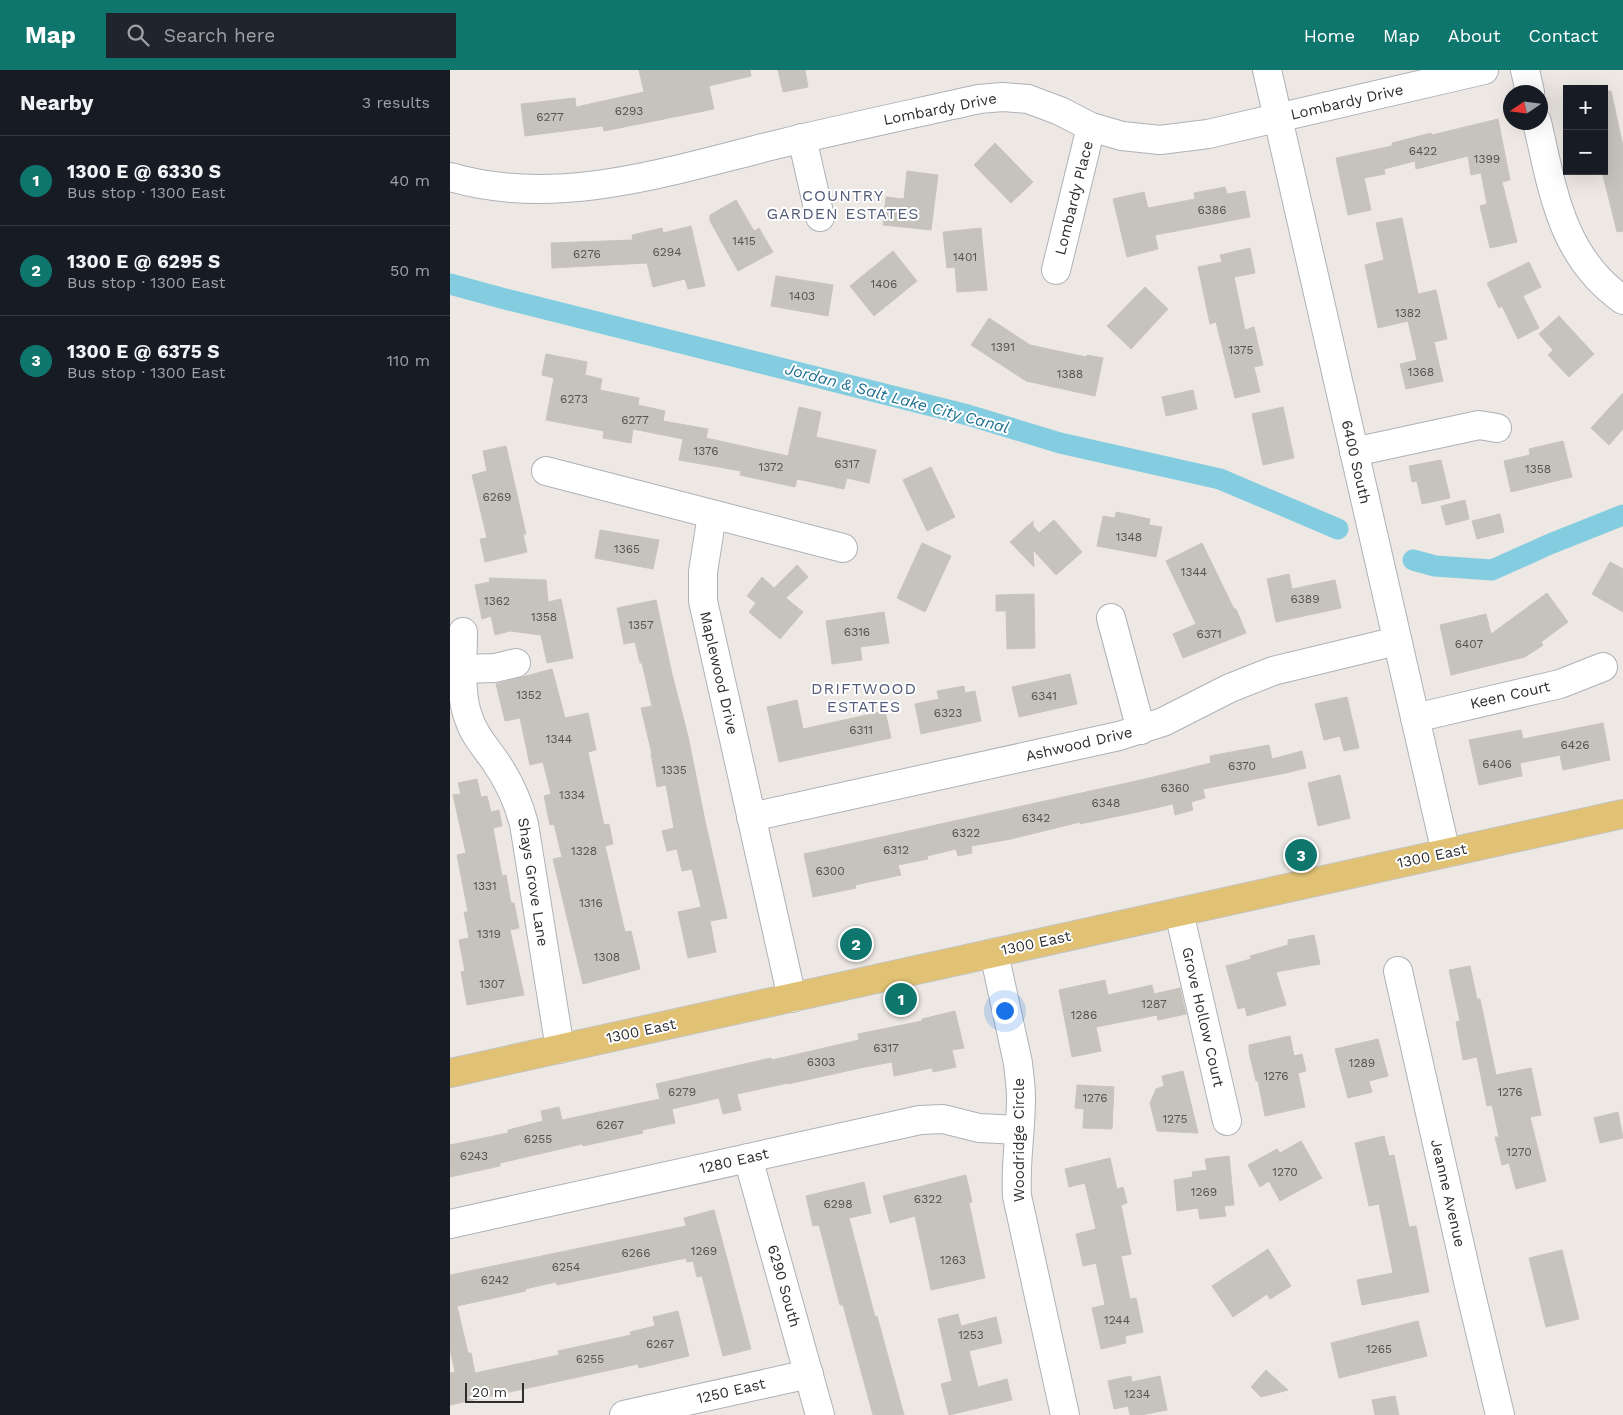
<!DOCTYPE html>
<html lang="en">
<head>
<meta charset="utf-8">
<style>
	:root { --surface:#171b24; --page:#20242c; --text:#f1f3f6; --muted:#9ea1a6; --line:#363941; --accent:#0f766e }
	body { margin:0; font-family:"Work Sans",sans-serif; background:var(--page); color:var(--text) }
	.controls { position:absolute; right:15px; top:15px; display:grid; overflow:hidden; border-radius:0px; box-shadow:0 5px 20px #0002 }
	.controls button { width:45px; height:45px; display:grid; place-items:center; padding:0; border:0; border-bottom:1px solid var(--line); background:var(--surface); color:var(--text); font:25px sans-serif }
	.compass { position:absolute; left:1053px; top:15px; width:45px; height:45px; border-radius:50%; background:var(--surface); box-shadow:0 5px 20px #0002; rotate:257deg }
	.scale { position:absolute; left:15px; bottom:12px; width:59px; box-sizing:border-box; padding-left:5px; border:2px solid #2e2e2e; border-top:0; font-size:14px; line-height:18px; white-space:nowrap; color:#2e2e2e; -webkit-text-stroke:4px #fff; paint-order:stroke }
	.you { position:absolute; left:554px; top:940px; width:18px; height:18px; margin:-12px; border:4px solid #fff; border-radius:50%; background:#1a73e8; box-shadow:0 0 0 8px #1a73e833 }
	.badge { display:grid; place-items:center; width:32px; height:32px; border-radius:50%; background:var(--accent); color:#fff; font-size:16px; font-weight:700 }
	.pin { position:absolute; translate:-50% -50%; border:2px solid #fff; box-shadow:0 1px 5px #0006 }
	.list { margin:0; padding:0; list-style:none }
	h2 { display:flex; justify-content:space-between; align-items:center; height:65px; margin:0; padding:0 20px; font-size:21px }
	h2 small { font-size:16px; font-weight:400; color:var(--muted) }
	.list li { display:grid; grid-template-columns:32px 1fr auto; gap:15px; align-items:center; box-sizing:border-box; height:90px; padding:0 20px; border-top:1px solid var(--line) }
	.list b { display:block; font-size:19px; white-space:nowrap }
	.list p { margin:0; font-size:16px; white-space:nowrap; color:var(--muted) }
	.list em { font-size:16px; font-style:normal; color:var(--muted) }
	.icon { flex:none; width:28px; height:28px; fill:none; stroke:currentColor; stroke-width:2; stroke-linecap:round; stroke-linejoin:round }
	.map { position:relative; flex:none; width:1173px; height:1345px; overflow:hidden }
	header { display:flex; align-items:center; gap:30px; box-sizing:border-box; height:70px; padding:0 25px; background:var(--accent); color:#fff }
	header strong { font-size:24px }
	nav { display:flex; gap:28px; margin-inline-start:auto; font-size:18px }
	.search { width:350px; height:45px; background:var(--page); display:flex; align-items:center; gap:12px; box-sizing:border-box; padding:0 18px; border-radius:0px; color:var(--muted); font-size:19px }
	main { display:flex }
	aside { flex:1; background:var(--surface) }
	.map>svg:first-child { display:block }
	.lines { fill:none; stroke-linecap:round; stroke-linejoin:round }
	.canal { stroke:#84cde1; stroke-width:21 }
	.building { fill:#c6c3bd; stroke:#c9c4bc }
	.minor-casing { stroke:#afb1b8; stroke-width:30 }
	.major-casing { stroke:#c4c4c4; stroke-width:30 }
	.minor { stroke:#fff; stroke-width:28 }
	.major { stroke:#e1c274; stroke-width:28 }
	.labels { text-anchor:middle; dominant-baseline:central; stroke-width:4; stroke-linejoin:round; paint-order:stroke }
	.number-label { font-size:12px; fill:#545352 }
	.street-label { font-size:15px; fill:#2e2e2e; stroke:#fff }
	.neighbourhood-label { font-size:16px; letter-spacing:1px; fill:#535c7a; stroke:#fff }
	.water-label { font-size:16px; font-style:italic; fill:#1f6f91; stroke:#fff }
</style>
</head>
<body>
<header>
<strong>Map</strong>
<div class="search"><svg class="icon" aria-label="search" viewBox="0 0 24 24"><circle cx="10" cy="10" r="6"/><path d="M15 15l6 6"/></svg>Search here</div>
<nav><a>Home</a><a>Map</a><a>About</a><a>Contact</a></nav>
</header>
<main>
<aside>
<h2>Nearby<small>3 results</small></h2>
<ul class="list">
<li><span class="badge">1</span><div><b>1300 E @ 6330 S</b><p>Bus stop · 1300 East</p></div><em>40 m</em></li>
<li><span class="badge">2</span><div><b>1300 E @ 6295 S</b><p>Bus stop · 1300 East</p></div><em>50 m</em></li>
<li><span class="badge">3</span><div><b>1300 E @ 6375 S</b><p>Bus stop · 1300 East</p></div><em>110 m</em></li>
</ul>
</aside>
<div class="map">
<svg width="1173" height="1345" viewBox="0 0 1173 1345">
	<rect width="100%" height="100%" fill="#ede8e3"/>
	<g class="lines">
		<!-- canal -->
		<g class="canal">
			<polyline points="0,214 59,230 518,345 610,373 770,409 888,459"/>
			<polyline points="963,490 985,496 1042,500 1100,474 1173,445"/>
		</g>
	</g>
	<!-- building -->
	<g class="building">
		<polygon points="189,0 300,0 301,6 259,16 264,39 154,61 153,56 75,66 71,34 125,28 126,37 194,22"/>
		<polygon points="328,0 355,0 358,17 333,22"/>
		<polygon points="1154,21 1161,21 1173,76 1173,161 1167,162 1152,101 1154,101"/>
		<polygon points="1048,49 1060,110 1052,112 1067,172 1040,178 1030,136 1037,134 1031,103 1021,105 1018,86 966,99 965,91 934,99 935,104 914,108 921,140 898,145 886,88 942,76 942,73 981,63 982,65"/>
		<polygon points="545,73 583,112 561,133 524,95"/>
		<polygon points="457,101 488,105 481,160 433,155 436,127 454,129"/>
		<polygon points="775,117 777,124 795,121 800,147 705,165 708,179 677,187 663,129 694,122 698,138 745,129 744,123"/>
		<polygon points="286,130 304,161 309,158 323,182 288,201 260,151 260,145"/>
		<polygon points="952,148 968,224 986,220 997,269 984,272 993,311 956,319 950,294 967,290 958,251 928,258 915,195 934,190 926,153"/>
		<polygon points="241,156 255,216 238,219 235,209 203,217 197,193 102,198 101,173 183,170 182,165 212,158 213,163"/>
		<polygon points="531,158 537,220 507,222 505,197 497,198 493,162"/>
		<polygon points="800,178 805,203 784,207 795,260 804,257 813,295 804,297 810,322 785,328 766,252 760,254 748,197 772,192 770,185"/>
		<polygon points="443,181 467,211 424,246 400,216"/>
		<polygon points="1079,192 1091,217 1073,226 1089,258 1068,269 1052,236 1049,238 1037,213"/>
		<polygon points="326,206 383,215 378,246 321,236"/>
		<polygon points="695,217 718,239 681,279 657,256"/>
		<polygon points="1109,246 1144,284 1119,307 1098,285 1103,280 1089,264"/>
		<polygon points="539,248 580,275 636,287 637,285 653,288 645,326 576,311 521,275"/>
		<polygon points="96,284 137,292 135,305 152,309 150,320 189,328 188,335 215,341 213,351 258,359 256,368 338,386 349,337 371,342 366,367 426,380 419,413 397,408 394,419 347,409 345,417 290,405 291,401 229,390 233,369 183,359 181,373 153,368 154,361 96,350 104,308 92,305"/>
		<polygon points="743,320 747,339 716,346 712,327"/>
		<polygon points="1173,323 1173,359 1159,375 1141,358"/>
		<polygon points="833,337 844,388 813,395 802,344"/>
		<polygon points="1113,371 1122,407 1061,422 1054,391 1080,385 1079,379"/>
		<polygon points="56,376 76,464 73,464 77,482 35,492 30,469 37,468 22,405 37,401 33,381"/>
		<polygon points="991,390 1000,428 972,434 967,411 962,412 959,396"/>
		<polygon points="481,397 505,447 477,461 453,410"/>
		<polygon points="1015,430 1019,449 996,455 991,436"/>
		<polygon points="666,442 700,449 699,455 712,457 706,487 647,476 653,446 665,448"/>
		<polygon points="1050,444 1054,462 1027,469 1022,451"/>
		<polygon points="604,450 632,482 606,505 583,480 584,497 560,472 583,451 583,456 589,463"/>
		<polygon points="150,460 209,470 203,499 145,488"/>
		<polygon points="472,473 501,486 475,542 447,528"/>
		<polygon points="752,473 784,539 786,539 796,563 733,588 723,564 746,554 716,491"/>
		<polygon points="1160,492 1173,499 1173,542 1142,524"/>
		<polygon points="347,495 358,507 336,528 353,542 330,569 299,542 306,533 297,526 312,507 324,518"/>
		<polygon points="839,504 842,519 885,510 891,538 826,552 817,509"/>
		<polygon points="39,508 96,510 98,532 111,529 123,588 97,593 91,565 60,561 45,565 41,546 32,549 25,515 40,512"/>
		<polygon points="1097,523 1118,552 1091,572 1093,575 1075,587 1001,605 990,555 1036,544 1041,564"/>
		<polygon points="584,524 585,578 557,579 556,541 546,541 546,525"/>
		<polygon points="206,530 222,604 238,666 255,751 277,848 260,851 266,882 238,888 228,842 251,837 242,799 232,801 227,779 217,781 212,761 224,758 216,715 207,717 201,684 202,684 191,638 202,636 192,593 190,593 185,572 174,574 167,538"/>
		<polygon points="434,542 439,573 410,577 412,590 382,594 376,551"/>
		<polygon points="102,599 115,648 138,643 146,680 138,682 154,755 159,754 163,774 155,776 175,862 181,861 190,899 133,914 103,789 112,787 104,754 100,755 94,726 101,724 93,692 80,695 70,648 55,651 46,614"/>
		<polygon points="620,604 627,634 569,647 562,617"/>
		<polygon points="514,616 515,623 525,621 531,651 471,664 465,634 489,629 487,621"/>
		<polygon points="897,627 909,678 894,681 890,666 874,670 865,634"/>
		<polygon points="347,630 353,659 435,641 441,668 329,692 317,637"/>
		<polygon points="1153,653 1160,690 1113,700 1110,685 1070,693 1072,706 1029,715 1019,670 1071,660 1073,669"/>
		<polygon points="819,675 822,689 852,681 856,698 836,703 753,719 755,728 741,732 743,740 725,745 723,734 688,742 630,754 630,752 561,769 521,776 522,783 508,786 506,779 477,786 478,789 448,795 451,805 405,815 406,818 363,827 354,784 695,709 761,693 760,686"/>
		<polygon points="890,705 900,748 868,756 858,713"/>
		<polygon points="27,709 31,727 37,726 41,742 49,740 52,756 43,758 52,806 56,805 61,833 64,833 69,858 60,860 74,925 17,935 11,902 15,901 9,870 19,868 14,842 18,842 7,785 16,783 3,725 11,724 8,713"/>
		<polygon points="864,865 870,894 826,902 836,935 797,946 795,937 788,939 776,896 801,889 800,886 838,875 838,870"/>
		<polygon points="1020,896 1027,929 1030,929 1046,1005 1081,998 1091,1045 1080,1047 1096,1111 1066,1119 1059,1093 1052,1095 1045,1067 1049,1067 1042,1035 1037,1036 1027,987 1013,990 1006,952 1010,951 999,900"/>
		<polygon points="655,910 658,925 702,915 704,924 730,918 736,944 708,950 707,945 646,957 651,981 622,987 609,920"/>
		<polygon points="505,941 514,978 502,980 506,997 483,1002 482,998 444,1006 442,992 415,997 338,1014 338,1013 287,1024 291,1040 273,1044 269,1028 222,1039 225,1053 192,1060 193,1063 133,1076 132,1074 50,1093 50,1096 0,1107 0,1075 58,1063 58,1060 93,1051 91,1041 109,1037 112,1050 210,1029 206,1014 321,988 322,990 409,970 408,964 472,951 472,949"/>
		<polygon points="840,966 844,986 852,984 856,1001 848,1003 855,1037 815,1046 808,1011 806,1011 799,982 799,975"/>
		<polygon points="928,969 938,1006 919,1011 922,1022 898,1028 885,979"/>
		<polygon points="733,1001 748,1063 707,1061 700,1033 706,1019 714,1016 712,1006"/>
		<polygon points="627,1015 664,1017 662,1059 633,1058 634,1039 625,1038"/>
		<polygon points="1168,1042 1173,1068 1150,1073 1144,1048"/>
		<polygon points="934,1066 939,1086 944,1085 959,1157 966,1156 979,1222 912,1235 907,1210 943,1203 929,1134 919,1136 905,1073"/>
		<polygon points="851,1071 872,1108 830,1131 819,1111 810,1117 798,1095 827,1079 830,1083"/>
		<polygon points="779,1086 784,1135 774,1136 776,1146 750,1149 748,1138 727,1141 724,1110 743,1107 742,1102 757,1100 755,1089"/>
		<polygon points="660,1088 667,1119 673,1117 677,1133 671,1135 681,1184 671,1186 680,1229 686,1228 693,1262 675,1266 676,1273 651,1279 642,1238 655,1235 646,1193 633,1196 626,1164 646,1159 635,1113 619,1117 615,1099"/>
		<polygon points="516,1105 522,1132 519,1133 535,1208 481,1220 465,1146 440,1153 433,1126"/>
		<polygon points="414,1112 421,1143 399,1148 425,1247 427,1246 454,1345 423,1345 393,1235 390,1235 369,1155 363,1156 356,1126"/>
		<polygon points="264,1140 301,1279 273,1286 252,1206 247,1207 243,1191 237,1192 236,1188 107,1215 106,1212 75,1219 76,1221 7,1236 18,1283 21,1283 25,1303 109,1285 108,1281 181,1265 180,1262 205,1256 203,1247 228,1241 239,1286 189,1298 188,1294 0,1335 0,1303 5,1302 0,1279 0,1205 236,1156 234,1148"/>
		<polygon points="818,1179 841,1216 820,1229 817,1224 783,1247 762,1216"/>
		<polygon points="1112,1180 1129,1249 1096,1257 1079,1188"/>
		<polygon points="508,1244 511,1256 546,1247 552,1273 519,1281 528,1317 557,1309 562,1330 499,1345 491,1314 502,1311 488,1249"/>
		<polygon points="968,1251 977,1286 889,1308 881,1273"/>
		<polygon points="816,1300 838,1320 811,1327 801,1317"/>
		<polygon points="681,1306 682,1312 710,1306 717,1340 691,1345 680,1345 678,1336 664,1339 658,1311"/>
		<polygon points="945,1326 949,1345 925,1345 922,1330"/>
	</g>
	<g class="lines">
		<defs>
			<g id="minor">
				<polyline points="817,0 996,783"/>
				<polyline points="1075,0 1080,22"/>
				<path d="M1087,52C1103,121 1111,186 1173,230"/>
				<polyline points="352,68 370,147"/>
				<path d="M0,107C109,139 222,100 329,74C395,58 462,44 529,29L553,27L578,29L610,41L641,57L672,66L710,70L758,64L1034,0"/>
				<polyline points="606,200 641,57"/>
				<polyline points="904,382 1029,355 1047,358"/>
				<polyline points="96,401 393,478"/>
				<polyline points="262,445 253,502 253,531 342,928"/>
				<polyline points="661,548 691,660"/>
				<path d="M13,562C13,589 9,624 19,649C24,665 36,678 45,691C59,711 68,731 74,754L110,979"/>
				<polyline points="13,599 45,598 66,593"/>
				<polyline points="965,648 1110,614 1153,597"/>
				<polyline points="301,747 669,666 713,652 780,618 823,601 947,571"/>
				<polyline points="729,842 777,1051"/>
				<path d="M544,883L568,993C569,1005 571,1016 571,1028C571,1061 565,1093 567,1126L615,1345"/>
				<polyline points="948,901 1020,1220 1050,1345"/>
				<polyline points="298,1088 370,1345"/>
				<polyline points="0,1154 470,1050 493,1049 529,1058 569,1060"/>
				<polyline points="174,1345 359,1304"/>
			</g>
			<polyline id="major" points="0,1003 1173,744"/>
		</defs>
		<!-- minor casing -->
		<use href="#minor" class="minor-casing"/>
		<!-- major casing -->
		<use href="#major" class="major-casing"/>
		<!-- minor -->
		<use href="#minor" class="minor"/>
		<!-- major -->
		<use href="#major" class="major"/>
	</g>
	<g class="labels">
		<!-- number labels -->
		<g class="number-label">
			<text x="179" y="41">6293</text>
			<text x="100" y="47">6277</text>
			<text x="973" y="81">6422</text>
			<text x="1037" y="89">1399</text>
			<text x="762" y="140">6386</text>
			<text x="294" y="171">1415</text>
			<text x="217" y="182">6294</text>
			<text x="137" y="184">6276</text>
			<text x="515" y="187">1401</text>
			<text x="434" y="214">1406</text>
			<text x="352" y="226">1403</text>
			<text x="958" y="243">1382</text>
			<text x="553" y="277">1391</text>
			<text x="791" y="280">1375</text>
			<text x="971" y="302">1368</text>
			<text x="620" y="304">1388</text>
			<text x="124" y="329">6273</text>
			<text x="185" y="350">6277</text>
			<text x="256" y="381">1376</text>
			<text x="397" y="394">6317</text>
			<text x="321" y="397">1372</text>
			<text x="1088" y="399">1358</text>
			<text x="47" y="427">6269</text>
			<text x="679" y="467">1348</text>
			<text x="177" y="479">1365</text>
			<text x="744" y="502">1344</text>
			<text x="855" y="529">6389</text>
			<text x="47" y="531">1362</text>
			<text x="94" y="547">1358</text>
			<text x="191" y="555">1357</text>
			<text x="407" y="562">6316</text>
			<text x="759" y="564">6371</text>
			<text x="1019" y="574">6407</text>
			<text x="79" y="625">1352</text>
			<text x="594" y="626">6341</text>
			<text x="498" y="643">6323</text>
			<text x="411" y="660">6311</text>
			<text x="109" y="669">1344</text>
			<text x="1125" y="675">6426</text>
			<text x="1047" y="694">6406</text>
			<text x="792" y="696">6370</text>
			<text x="224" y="700">1335</text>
			<text x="725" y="718">6360</text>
			<text x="122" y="725">1334</text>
			<text x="656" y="733">6348</text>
			<text x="586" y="748">6342</text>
			<text x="516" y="763">6322</text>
			<text x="446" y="780">6312</text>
			<text x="134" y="781">1328</text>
			<text x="380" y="801">6300</text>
			<text x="35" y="816">1331</text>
			<text x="141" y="833">1316</text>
			<text x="39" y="864">1319</text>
			<text x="157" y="887">1308</text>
			<text x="42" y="914">1307</text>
			<text x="704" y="934">1287</text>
			<text x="634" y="945">1286</text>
			<text x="436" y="978">6317</text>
			<text x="371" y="992">6303</text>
			<text x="912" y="993">1289</text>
			<text x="826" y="1006">1276</text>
			<text x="232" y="1022">6279</text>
			<text x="1060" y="1022">1276</text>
			<text x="645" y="1028">1276</text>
			<text x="725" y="1049">1275</text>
			<text x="160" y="1055">6267</text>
			<text x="88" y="1069">6255</text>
			<text x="1069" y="1082">1270</text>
			<text x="24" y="1086">6243</text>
			<text x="835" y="1102">1270</text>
			<text x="754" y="1122">1269</text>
			<text x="478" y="1129">6322</text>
			<text x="388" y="1134">6298</text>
			<text x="254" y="1181">1269</text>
			<text x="186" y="1183">6266</text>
			<text x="503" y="1190">1263</text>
			<text x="116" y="1197">6254</text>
			<text x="45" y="1210">6242</text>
			<text x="667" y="1250">1244</text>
			<text x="521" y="1265">1253</text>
			<text x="210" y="1274">6267</text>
			<text x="929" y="1279">1265</text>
			<text x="140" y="1289">6255</text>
			<text x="687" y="1324">1234</text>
		</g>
		<!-- street labels -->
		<g class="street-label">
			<text transform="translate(897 32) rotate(-13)">Lombardy Drive</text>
			<text transform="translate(490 39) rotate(-11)">Lombardy Drive</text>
			<text transform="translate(624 128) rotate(-76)">Lombardy Place</text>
			<text transform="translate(906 392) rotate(77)">6400 South</text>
			<text transform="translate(269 603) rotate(77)">Maplewood Drive</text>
			<text transform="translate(1060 625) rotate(-13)">Keen Court</text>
			<text transform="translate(629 674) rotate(-13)">Ashwood Drive</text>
			<text transform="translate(982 786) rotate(-12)">1300 East</text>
			<text transform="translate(83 812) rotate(81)">Shays Grove Lane</text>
			<text transform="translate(586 873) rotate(-12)">1300 East</text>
			<text transform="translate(753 947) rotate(77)">Grove Hollow Court</text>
			<text transform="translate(191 961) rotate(-12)">1300 East</text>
			<text transform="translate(569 1070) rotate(-90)">Woodridge Circle</text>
			<text transform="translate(284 1091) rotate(-13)">1280 East</text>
			<text transform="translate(998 1123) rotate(77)">Jeanne Avenue</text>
			<text transform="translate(334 1216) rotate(74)">6290 South</text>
			<text transform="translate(281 1321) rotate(-13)">1250 East</text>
		</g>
		<!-- neighbourhood labels -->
		<g class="neighbourhood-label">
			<text x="393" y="125">COUNTRY<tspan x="393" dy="18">GARDEN ESTATES</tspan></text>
			<text x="414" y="618">DRIFTWOOD<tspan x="414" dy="18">ESTATES</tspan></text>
		</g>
		<!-- water labels -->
		<g class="water-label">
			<text transform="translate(447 328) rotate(15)">Jordan &amp; Salt Lake City Canal</text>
		</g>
	</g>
</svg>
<div class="controls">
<button>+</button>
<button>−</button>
</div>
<svg class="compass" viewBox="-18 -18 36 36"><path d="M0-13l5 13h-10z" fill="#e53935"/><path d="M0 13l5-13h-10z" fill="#9ea1a6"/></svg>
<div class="scale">20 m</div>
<div class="you"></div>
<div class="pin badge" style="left:451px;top:929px">1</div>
<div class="pin badge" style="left:406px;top:874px">2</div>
<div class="pin badge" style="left:851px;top:785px">3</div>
</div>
</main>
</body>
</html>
